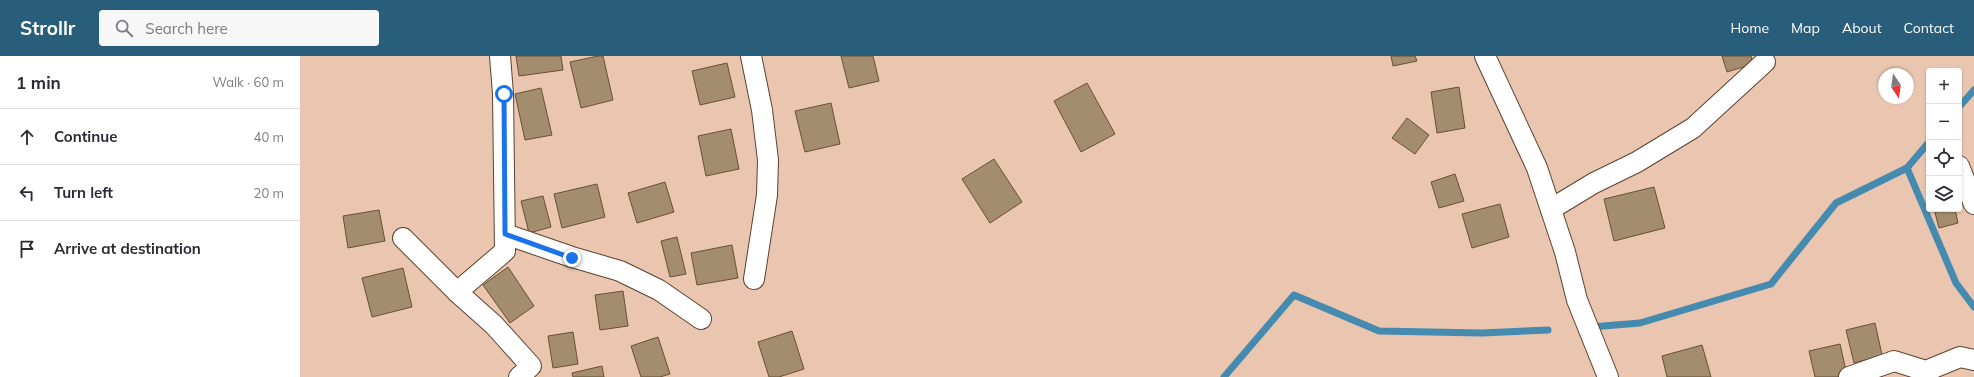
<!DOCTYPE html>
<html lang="en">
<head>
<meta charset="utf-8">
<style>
	:root { --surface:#fff; --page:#f7f7f7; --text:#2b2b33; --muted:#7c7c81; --line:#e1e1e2; --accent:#285e79 }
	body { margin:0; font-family:Mulish,sans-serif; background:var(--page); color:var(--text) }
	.controls { position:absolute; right:12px; top:12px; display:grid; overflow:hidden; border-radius:4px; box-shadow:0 1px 3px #0004 }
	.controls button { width:36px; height:36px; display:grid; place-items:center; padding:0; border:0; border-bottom:1px solid var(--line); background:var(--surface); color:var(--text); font:20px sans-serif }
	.compass { position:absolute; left:1578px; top:12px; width:36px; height:36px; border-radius:50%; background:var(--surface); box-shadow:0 1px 3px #0004; rotate:167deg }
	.stop { position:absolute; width:12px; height:12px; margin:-9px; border:3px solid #1a73e8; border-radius:50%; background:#fff }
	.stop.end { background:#1a73e8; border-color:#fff; box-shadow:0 1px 4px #0008 }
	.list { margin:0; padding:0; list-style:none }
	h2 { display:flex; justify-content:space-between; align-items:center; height:52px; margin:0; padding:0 16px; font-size:17px }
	h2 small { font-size:13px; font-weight:400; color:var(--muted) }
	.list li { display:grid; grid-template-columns:26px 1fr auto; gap:12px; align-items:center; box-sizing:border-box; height:56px; padding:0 16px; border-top:1px solid var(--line) }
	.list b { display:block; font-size:15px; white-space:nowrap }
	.list em { font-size:13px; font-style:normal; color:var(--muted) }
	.icon { flex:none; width:22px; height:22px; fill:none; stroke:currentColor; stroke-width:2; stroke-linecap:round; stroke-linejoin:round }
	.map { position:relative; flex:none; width:1674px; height:321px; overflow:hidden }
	header { display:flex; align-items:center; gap:24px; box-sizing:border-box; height:56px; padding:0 20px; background:var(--accent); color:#fff }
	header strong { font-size:19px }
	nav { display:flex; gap:22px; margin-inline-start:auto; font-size:14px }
	.search { width:280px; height:36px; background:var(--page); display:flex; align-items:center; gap:10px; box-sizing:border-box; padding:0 14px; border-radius:4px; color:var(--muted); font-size:15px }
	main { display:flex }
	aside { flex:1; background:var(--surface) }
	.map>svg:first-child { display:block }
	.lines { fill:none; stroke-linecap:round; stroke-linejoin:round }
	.stream { stroke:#448baf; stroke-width:7 }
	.building { fill:#a48c6e; stroke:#675135 }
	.street-casing { stroke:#5e412e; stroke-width:22 }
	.street { stroke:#fff; stroke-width:20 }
	.route { stroke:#1a73e8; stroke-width:5 }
</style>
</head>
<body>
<header>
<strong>Strollr</strong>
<div class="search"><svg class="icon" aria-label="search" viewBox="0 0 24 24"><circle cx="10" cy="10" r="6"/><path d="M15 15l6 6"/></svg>Search here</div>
<nav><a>Home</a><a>Map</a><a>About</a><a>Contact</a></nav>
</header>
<main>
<aside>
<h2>1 min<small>Walk · 60 m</small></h2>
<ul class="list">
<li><svg class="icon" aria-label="ahead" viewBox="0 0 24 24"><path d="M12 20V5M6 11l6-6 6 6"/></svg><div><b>Continue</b></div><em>40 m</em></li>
<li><svg class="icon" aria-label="left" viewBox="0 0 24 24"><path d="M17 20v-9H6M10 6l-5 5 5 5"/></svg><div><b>Turn left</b></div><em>20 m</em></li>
<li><svg class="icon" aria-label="arrive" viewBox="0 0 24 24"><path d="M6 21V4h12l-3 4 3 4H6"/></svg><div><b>Arrive at destination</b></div></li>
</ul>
</aside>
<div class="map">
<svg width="1674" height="321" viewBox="0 0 1674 321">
	<rect width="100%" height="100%" fill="#eac5af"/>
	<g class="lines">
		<!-- stream -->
		<g class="stream">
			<polyline points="1659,51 1674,34"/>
			<polyline points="1629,86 1607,112 1656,227 1674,251"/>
			<polyline points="1291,271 1340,267 1471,228 1536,147 1607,112"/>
			<polyline points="924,321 994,239 1079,275 1182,277 1248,274"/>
		</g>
	</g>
	<!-- building -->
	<g class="building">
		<polygon points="216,0 261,0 263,14 219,20"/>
		<polygon points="298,0 303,0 313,44 281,52 270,6"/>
		<polygon points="541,0 573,0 579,25 549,32"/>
		<polygon points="1091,0 1115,0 1117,5 1093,10"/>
		<polygon points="1422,0 1451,0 1453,8 1427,16"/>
		<polygon points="427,7 435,41 400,49 392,15"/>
		<polygon points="787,27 815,78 781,96 754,45"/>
		<polygon points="1159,31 1165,72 1137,77 1131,36"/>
		<polygon points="241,32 252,79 225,84 215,38"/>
		<polygon points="531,47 540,88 505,96 495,55"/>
		<polygon points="1107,62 1129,79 1115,98 1092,82"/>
		<polygon points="431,73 439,113 406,120 398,80"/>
		<polygon points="694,103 722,146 690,167 662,123"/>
		<polygon points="1155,118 1164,145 1139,152 1131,126"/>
		<polygon points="365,126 374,156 337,167 328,137"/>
		<polygon points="297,128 305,161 262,172 254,138"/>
		<polygon points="1354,131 1365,172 1314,185 1304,143"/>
		<polygon points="243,140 251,171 229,177 221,145"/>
		<polygon points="1200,148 1209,181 1172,192 1162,158"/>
		<polygon points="1634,153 1655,153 1658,167 1639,172"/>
		<polygon points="79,154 85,185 48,192 43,160"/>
		<polygon points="377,181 386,218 370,221 361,185"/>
		<polygon points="432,189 438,222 397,229 391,197"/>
		<polygon points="208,211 234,250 210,267 183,229"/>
		<polygon points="103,212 112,251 72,261 62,222"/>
		<polygon points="323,235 328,270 300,274 295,239"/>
		<polygon points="1575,267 1582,299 1554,307 1546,274"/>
		<polygon points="492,275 504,313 479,321 469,321 458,286"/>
		<polygon points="273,276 278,308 253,312 248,280"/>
		<polygon points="358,281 370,318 360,321 341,321 331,290"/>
		<polygon points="1540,288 1547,319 1537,321 1515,321 1509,295"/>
		<polygon points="1402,289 1411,321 1367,321 1362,300"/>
		<polygon points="302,310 304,321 273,321 272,317"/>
	</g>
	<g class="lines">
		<defs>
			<g id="street">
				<polyline points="200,0 203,38 205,195 157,236 194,269 231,310 219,321"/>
				<polyline points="451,0 462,54 468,104 467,139 454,223"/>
				<polyline points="1185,0 1237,112 1265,196 1277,244 1308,321"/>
				<polyline points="1659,110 1674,148"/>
				<polyline points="1251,153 1294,127 1337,106 1393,72 1465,6"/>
				<polyline points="205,178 272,201 320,215 359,234 401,263"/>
				<polyline points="103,182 157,236"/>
				<polyline points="1549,321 1594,305 1626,315 1660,301 1674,304"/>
			</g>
		</defs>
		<!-- street casing -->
		<use href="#street" class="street-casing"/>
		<!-- street -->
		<use href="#street" class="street"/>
	</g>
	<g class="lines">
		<!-- route -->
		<polyline class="route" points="204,38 205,178 272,202"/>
	</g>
</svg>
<div class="controls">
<button>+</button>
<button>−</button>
<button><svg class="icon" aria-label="locate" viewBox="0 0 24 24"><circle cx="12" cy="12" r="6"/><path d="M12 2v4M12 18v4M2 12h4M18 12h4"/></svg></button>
<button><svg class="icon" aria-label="layers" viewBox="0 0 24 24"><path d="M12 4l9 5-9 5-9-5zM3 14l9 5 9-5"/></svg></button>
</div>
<svg class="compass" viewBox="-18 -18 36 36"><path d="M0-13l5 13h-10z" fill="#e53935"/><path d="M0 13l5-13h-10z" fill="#7c7c81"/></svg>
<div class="stop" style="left:204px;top:38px"></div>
<div class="stop end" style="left:272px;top:202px"></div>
</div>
</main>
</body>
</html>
